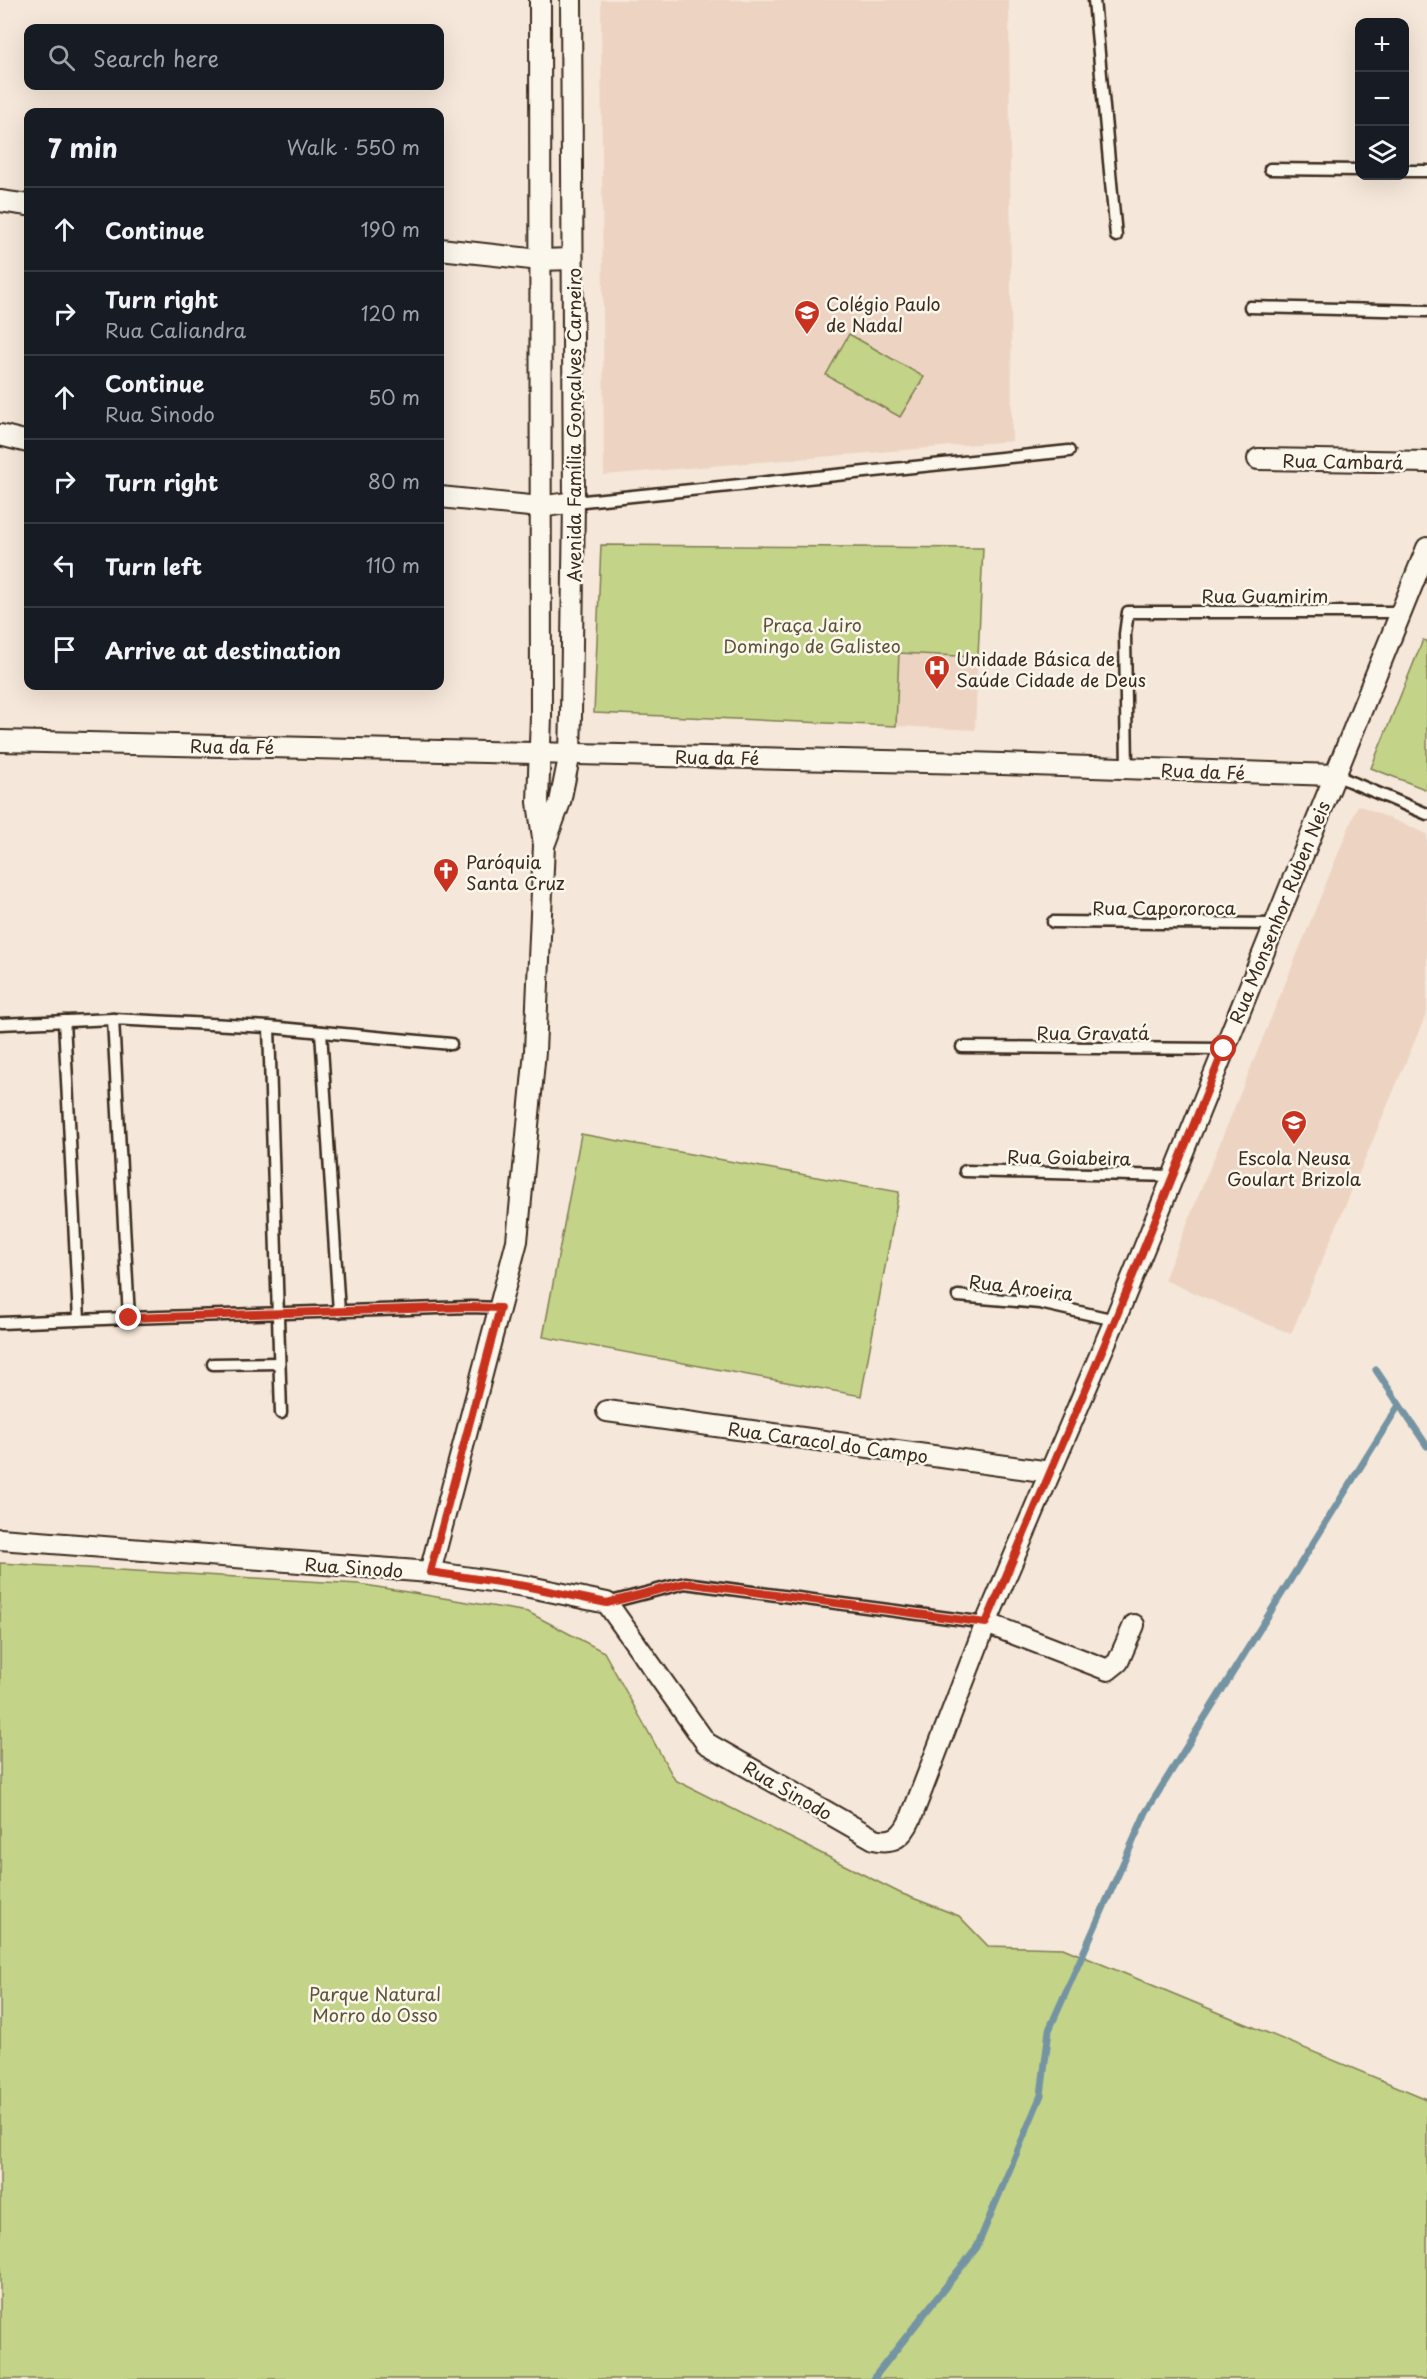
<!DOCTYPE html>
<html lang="en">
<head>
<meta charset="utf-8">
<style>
	:root { --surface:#171b24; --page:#242831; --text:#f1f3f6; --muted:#9ea1a6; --line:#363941 }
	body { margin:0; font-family:"Playpen Sans",sans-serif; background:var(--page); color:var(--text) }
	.controls { position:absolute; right:18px; top:18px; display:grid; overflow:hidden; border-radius:12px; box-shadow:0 6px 24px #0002 }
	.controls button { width:54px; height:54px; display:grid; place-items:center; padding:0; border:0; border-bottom:2px solid var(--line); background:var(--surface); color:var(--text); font:30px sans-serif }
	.stop { position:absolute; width:18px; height:18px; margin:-14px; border:4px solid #c8321e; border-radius:50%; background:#fff }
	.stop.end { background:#c8321e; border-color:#fff; box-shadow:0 2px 6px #0008 }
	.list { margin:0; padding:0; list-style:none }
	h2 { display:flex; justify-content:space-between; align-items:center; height:78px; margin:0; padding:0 24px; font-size:26px }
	h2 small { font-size:20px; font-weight:400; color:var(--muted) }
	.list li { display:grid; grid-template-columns:39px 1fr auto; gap:18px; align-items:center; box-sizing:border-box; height:84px; padding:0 24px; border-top:2px solid var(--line) }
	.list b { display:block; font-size:22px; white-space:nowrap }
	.list p { margin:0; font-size:20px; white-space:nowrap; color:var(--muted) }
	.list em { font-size:20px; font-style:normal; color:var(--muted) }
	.icon { flex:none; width:33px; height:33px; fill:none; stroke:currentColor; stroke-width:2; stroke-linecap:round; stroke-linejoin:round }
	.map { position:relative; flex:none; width:1427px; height:2379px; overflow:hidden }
	.search { position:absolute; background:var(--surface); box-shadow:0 6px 24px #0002; left:24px; top:24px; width:420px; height:66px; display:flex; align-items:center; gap:15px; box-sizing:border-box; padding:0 21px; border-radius:12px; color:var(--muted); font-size:22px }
	.panel { position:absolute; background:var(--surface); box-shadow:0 6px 24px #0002; left:24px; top:108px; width:420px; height:582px; border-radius:12px }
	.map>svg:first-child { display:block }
	.built { fill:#edd4c2 }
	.green { fill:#c3d387; stroke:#7f7e52; stroke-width:1.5 }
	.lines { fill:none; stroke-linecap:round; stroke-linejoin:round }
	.stream { stroke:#7494a3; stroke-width:7 }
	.lane-casing { stroke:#3b2a1e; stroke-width:15 }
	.street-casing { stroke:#3b2a1e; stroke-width:24 }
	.lane { stroke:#fbf7ec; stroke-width:10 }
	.street { stroke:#fbf7ec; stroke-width:20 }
	.route { stroke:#c8321e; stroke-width:8 }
	.labels { text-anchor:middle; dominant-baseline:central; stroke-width:5; stroke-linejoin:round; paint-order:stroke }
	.poi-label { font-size:18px; fill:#3b2a1e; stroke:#fbf7ec; text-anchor:start }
	.street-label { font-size:18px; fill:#3b2a1e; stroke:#fbf7ec }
	.park-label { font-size:18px; fill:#5d5438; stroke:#fbf7ec }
</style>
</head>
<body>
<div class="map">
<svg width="1427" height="2379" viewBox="0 0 1427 2379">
	<rect width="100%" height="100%" fill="#f5e7d9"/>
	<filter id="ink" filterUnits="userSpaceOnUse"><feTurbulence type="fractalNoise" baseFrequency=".0167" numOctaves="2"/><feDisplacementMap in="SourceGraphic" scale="12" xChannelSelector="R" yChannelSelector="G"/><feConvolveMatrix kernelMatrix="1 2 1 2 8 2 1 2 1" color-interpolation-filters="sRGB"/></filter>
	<g filter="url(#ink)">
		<!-- built -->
		<g class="built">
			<polygon points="601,0 1009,0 1012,441 604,475"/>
			<polygon points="899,653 978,657 975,730 896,726"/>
			<polygon points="1358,805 1427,834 1427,1012 1291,1334 1164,1280"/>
		</g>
		<!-- green -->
		<g class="green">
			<polygon points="849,334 924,377 900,417 826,375"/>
			<polygon points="601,545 983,548 978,657 899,653 896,726 594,713"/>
			<polygon points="1423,640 1427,641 1427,790 1371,768"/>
			<polygon points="581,1134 899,1192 861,1396 543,1337"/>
			<polygon points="0,1563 359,1584 528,1612 604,1652 675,1780 900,1893 959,1916 988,1946 1063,1948 1427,2099 1427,2379 0,2379"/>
		</g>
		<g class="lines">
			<!-- stream -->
			<g class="stream">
				<polyline points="1376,1370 1427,1446"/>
				<polyline points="873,2379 977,2247 1041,2095 1049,2030 1146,1812 1399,1405"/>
			</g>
			<defs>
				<g id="lane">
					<polyline points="1094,0 1116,236"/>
					<polyline points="1270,169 1360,170"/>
					<polyline points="1404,171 1427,171"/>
					<polyline points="1250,307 1427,311"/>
					<polyline points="574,502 1069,451"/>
					<polyline points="1127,769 1125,634 1128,612 1401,612"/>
					<polyline points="1335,775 1427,814"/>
					<polyline points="1053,922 1275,924"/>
					<polyline points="64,1021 79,1320"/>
					<polyline points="0,1024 113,1019"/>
					<polyline points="269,1027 281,1413"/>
					<polyline points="321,1032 339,1312"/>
					<polyline points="451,1044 269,1027 113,1019 129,1318 470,1307 500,1308"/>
					<polyline points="962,1047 1224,1049"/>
					<polyline points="965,1171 1173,1176"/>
					<polyline points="958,1296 1040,1303 1115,1320"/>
					<polyline points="0,1323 129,1318"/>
					<polyline points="213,1364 279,1363"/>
					<polyline points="607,1603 685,1583 986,1623"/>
				</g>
				<g id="street">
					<polyline points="0,201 28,205"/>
					<polyline points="440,249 540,260 572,259"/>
					<polyline points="0,435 28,442"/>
					<polyline points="1258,459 1427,462"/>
					<polyline points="440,497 540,507 574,502"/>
					<polyline points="0,741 970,763 1335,775"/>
					<polyline points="545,843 560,802 570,753 571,714 574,502 571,0"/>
					<polyline points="607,1411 1050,1472"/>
					<path d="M0,1539L430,1572L525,1586L607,1603L706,1743L874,1839C894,1844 903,1836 911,1818L986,1623L1115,1320L1427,548"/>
					<polyline points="430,1572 517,1241 535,1051 544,845 538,802 541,716 540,0"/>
					<polyline points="986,1623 1108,1670 1118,1662 1134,1625"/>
				</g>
			</defs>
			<!-- lane casing -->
			<use href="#lane" class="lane-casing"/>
			<!-- street casing -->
			<use href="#street" class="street-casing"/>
			<!-- lane -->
			<use href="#lane" class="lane"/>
			<!-- street -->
			<use href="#street" class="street"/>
		</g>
	</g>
	<g class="lines" filter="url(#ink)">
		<!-- route -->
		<polyline class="route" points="129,1318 470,1307 500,1308 430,1572 525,1586 607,1603 686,1583 986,1623 1115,1320 1224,1049"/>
	</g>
	<!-- icons -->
	<defs>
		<symbol id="school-pin" viewBox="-11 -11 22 30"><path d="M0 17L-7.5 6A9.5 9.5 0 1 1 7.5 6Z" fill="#c8321e" stroke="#fbf7ec"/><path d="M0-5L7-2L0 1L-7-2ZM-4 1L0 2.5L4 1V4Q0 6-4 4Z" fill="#fff"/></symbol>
		<symbol id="hospital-pin" viewBox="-11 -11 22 30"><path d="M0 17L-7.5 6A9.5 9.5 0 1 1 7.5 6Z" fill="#c8321e" stroke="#fbf7ec"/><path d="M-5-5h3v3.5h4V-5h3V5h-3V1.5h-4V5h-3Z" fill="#fff"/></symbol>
		<symbol id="church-pin" viewBox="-11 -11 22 30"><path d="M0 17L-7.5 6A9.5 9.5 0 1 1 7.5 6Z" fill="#c8321e" stroke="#fbf7ec"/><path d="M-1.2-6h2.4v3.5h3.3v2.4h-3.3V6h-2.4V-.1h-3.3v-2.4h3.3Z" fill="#fff"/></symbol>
	</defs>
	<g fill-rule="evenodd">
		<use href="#school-pin" x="792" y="298" width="30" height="40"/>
		<use href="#hospital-pin" x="922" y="653" width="30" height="40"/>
		<use href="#church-pin" x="431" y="856" width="30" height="40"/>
		<use href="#school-pin" x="1279" y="1108" width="30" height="40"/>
	</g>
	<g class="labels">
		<!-- poi labels -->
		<g class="poi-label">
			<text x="826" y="303">Colégio Paulo<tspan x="826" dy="21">de Nadal</tspan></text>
			<text x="956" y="658">Unidade Básica de<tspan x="956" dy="21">Saúde Cidade de Deus</tspan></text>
			<text x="466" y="861">Paróquia<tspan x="466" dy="21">Santa Cruz</tspan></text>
			<text x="1294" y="1157" text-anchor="middle">Escola Neusa<tspan x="1294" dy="21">Goulart Brizola</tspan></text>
		</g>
		<!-- street labels -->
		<g class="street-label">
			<text transform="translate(573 425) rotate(-90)">Avenida Família Gonçalves Carneiro</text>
			<text transform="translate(1343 461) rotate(1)">Rua Cambará</text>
			<text x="1265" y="595">Rua Guamirim</text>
			<text transform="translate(232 746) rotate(1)">Rua da Fé</text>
			<text transform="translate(717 757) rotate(1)">Rua da Fé</text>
			<text transform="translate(1203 771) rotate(2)">Rua da Fé</text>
			<text x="1164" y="907">Rua Capororoca</text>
			<text transform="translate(1279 912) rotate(-68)">Rua Monsenhor Ruben Neis</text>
			<text x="1093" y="1032">Rua Gravatá</text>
			<text transform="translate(1069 1157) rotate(1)">Rua Goiabeira</text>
			<text transform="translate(1021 1287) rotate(7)">Rua Aroeira</text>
			<text transform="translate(828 1442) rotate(8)">Rua Caracol do Campo</text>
			<text transform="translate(354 1567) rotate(4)">Rua Sinodo</text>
			<text transform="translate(788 1790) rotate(30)">Rua Sinodo</text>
		</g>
		<!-- park labels -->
		<g class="park-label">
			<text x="812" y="624">Praça Jairo<tspan x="812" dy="21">Domingo de Galisteo</tspan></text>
			<text x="375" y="1993">Parque Natural<tspan x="375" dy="21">Morro do Osso</tspan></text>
		</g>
	</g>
</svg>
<div class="controls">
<button>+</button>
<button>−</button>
<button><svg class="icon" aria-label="layers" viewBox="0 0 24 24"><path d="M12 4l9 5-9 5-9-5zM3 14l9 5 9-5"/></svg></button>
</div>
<div class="stop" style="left:1224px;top:1049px"></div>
<div class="stop end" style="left:129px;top:1318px"></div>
<div class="search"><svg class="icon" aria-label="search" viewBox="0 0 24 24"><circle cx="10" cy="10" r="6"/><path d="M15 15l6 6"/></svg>Search here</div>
<section class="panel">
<h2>7 min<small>Walk · 550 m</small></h2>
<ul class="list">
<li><svg class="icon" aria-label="ahead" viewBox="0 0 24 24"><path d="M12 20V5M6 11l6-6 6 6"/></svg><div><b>Continue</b></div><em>190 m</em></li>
<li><svg class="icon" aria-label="right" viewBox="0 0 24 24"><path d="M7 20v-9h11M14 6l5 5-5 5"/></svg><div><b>Turn right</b><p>Rua Caliandra</p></div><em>120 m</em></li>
<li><svg class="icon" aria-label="ahead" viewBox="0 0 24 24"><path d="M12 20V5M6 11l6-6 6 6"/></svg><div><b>Continue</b><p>Rua Sinodo</p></div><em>50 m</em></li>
<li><svg class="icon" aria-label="right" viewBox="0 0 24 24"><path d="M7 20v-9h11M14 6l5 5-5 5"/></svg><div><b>Turn right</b></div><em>80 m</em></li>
<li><svg class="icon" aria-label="left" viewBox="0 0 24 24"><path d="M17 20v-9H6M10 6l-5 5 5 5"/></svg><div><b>Turn left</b></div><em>110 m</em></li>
<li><svg class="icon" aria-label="arrive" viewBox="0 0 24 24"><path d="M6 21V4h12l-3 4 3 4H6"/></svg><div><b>Arrive at destination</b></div></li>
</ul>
</section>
</div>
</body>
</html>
